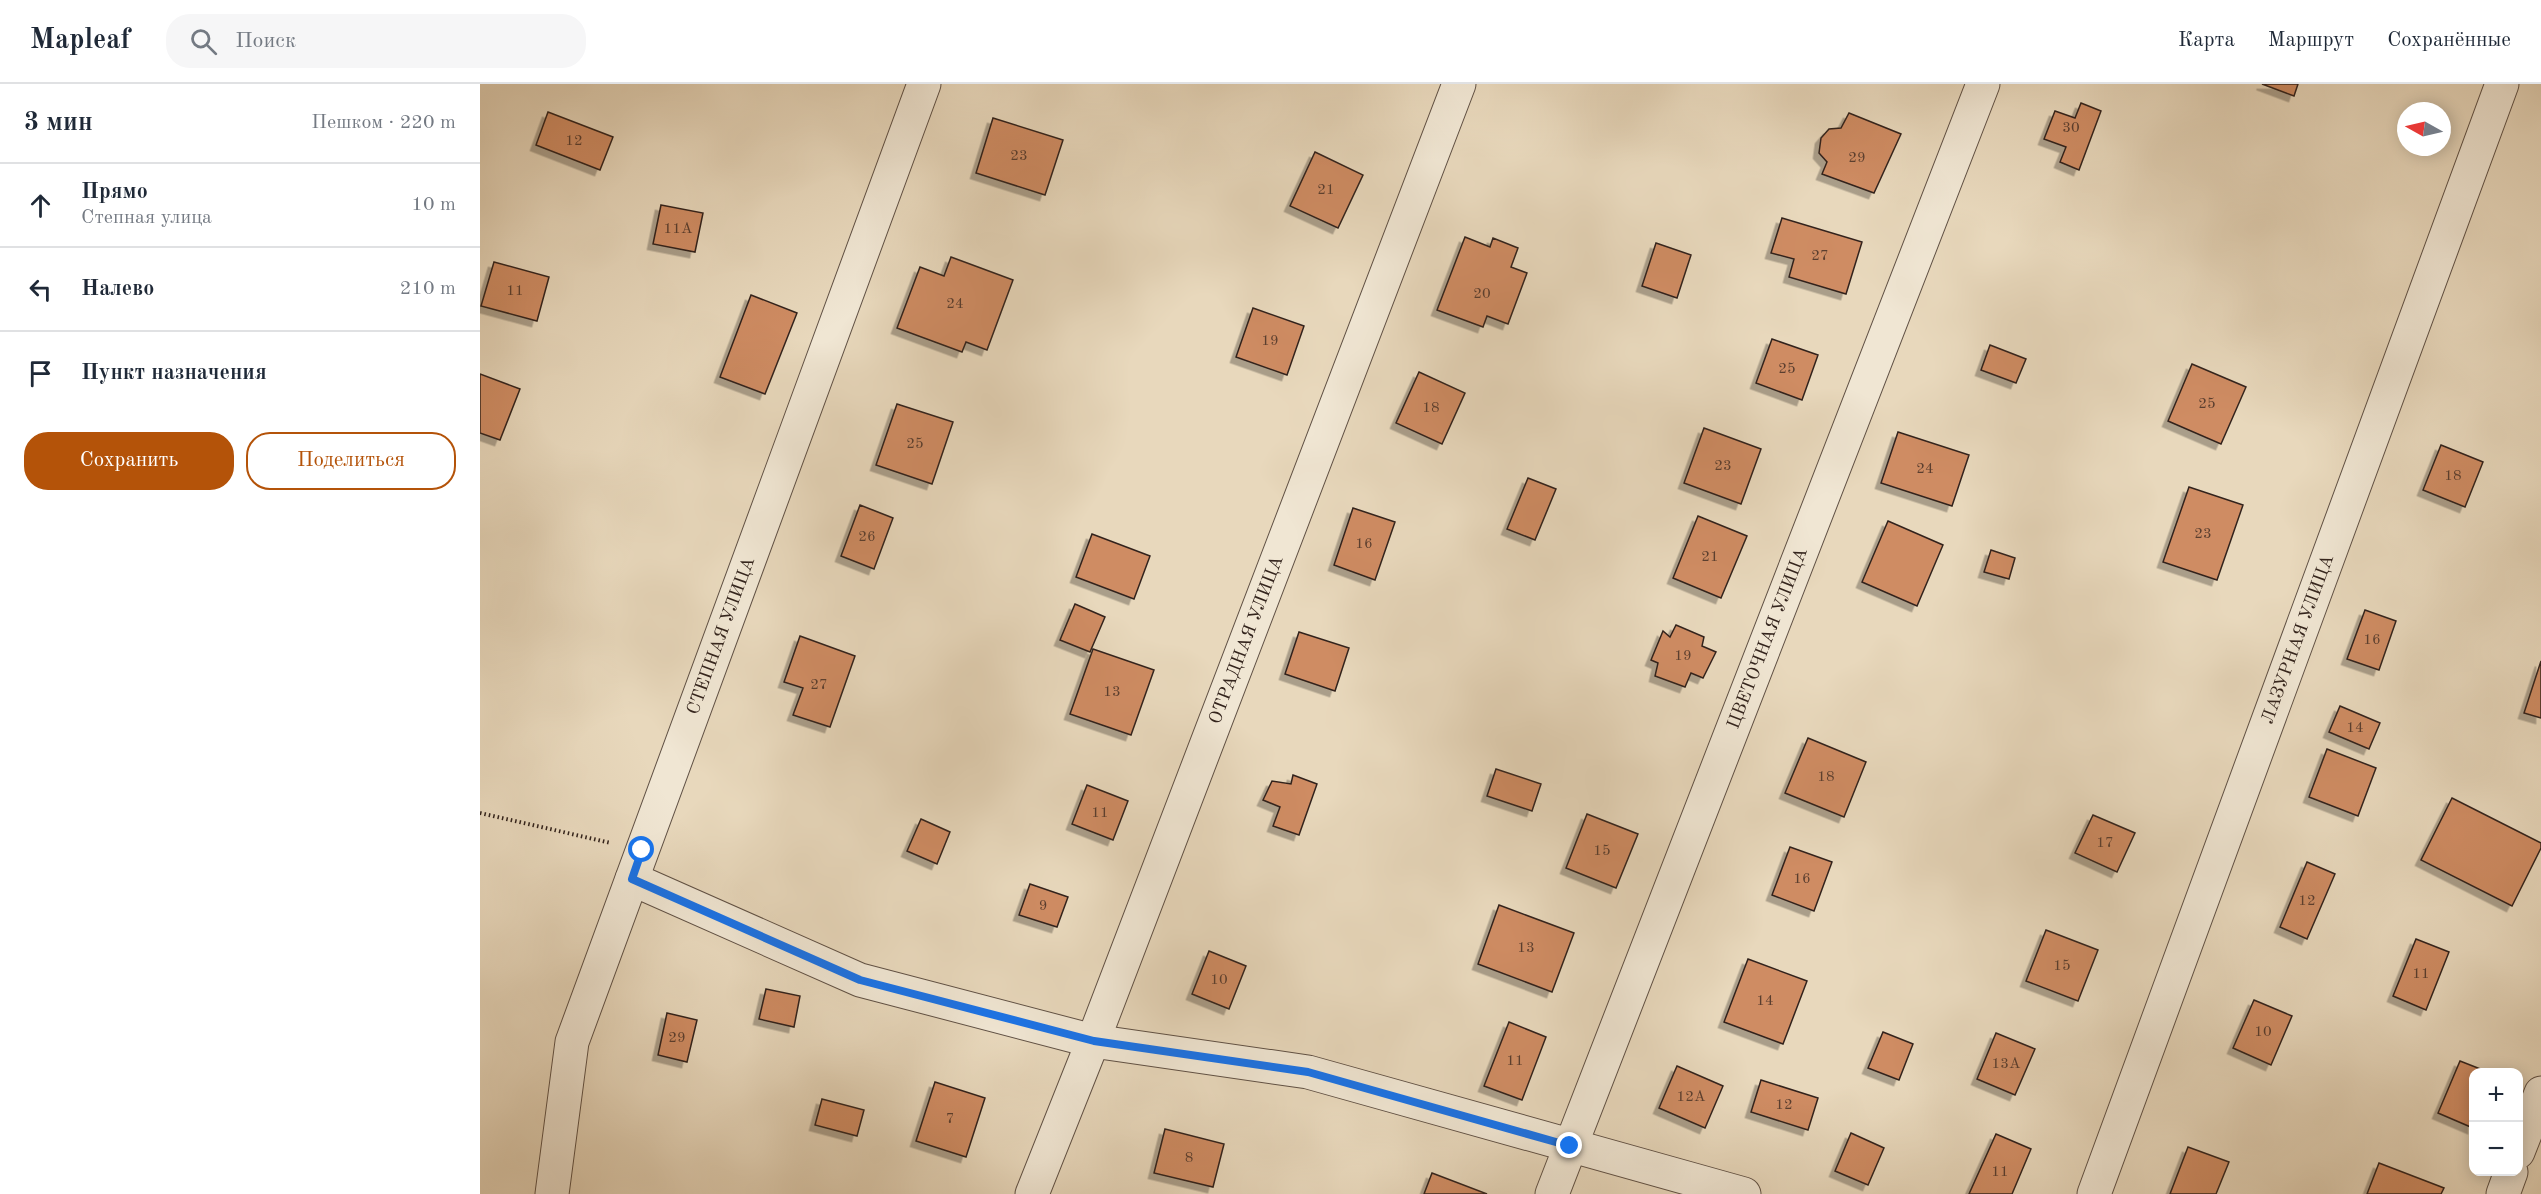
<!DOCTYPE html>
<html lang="ru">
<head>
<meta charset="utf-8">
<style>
	:root { --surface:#fff; --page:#f6f6f7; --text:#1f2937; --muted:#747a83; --line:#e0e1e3; --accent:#b45309 }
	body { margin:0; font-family:"Old Standard TT",serif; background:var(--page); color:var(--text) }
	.controls { position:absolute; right:18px; bottom:18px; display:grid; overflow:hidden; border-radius:12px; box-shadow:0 3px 15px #0003 }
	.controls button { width:54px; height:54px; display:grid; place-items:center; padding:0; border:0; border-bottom:2px solid var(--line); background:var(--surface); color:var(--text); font:30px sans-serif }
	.compass { position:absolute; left:1917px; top:18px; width:54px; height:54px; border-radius:50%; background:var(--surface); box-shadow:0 3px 15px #0003; rotate:278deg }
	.stop { position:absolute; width:18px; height:18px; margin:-14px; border:4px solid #1a73e8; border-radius:50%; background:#fff }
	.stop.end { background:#1a73e8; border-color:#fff; box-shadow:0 2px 6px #0008 }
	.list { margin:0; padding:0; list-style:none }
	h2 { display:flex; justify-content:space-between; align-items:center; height:78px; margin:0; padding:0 24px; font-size:26px }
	h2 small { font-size:20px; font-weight:400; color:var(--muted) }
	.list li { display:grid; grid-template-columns:39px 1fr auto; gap:18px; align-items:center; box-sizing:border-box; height:84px; padding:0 24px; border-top:2px solid var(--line) }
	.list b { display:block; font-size:22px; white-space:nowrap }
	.list p { margin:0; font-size:20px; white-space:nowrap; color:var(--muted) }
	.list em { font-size:20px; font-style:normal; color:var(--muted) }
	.actions { display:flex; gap:12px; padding:18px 24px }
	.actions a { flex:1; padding:14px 0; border:2px solid var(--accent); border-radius:24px; text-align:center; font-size:21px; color:var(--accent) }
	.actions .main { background:var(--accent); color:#fff }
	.icon { flex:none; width:33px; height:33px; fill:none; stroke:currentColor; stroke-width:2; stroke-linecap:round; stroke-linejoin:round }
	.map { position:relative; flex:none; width:2061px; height:1110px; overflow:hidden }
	header { display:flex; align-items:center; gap:36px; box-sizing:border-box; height:84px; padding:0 30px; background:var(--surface); border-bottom:2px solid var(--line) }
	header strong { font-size:28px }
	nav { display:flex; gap:33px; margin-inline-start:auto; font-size:21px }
	.search { width:420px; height:54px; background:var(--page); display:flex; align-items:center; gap:15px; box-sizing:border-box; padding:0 21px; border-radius:24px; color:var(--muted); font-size:22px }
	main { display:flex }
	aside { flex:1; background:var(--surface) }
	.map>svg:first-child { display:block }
	.building { fill:#cf8c64; stroke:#33241d; stroke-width:1.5; filter:url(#shadow) }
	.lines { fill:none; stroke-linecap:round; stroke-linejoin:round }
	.minor-casing { stroke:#605145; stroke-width:35 }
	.path { stroke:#33241d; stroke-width:4; stroke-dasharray:1.5 3; stroke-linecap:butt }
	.minor { stroke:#f0e6d3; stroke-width:33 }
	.route { stroke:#1a73e8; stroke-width:8 }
	.labels { text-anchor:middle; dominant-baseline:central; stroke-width:4.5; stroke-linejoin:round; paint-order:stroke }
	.number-label { font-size:15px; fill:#5a3e2f }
	.street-label { font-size:18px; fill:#33241d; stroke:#f0e6d3 }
</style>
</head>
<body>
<header>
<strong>Mapleaf</strong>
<div class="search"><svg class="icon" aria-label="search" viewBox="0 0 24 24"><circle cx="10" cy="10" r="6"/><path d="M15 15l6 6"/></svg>Поиск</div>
<nav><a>Карта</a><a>Маршрут</a><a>Сохранённые</a></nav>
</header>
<main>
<aside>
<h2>3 мин<small>Пешком · 220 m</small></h2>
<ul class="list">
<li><svg class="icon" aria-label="ahead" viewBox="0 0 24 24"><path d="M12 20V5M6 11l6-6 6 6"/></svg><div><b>Прямо</b><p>Степная улица</p></div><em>10 m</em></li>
<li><svg class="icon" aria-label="left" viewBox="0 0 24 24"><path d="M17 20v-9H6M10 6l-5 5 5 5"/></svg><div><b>Налево</b></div><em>210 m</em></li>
<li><svg class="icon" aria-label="arrive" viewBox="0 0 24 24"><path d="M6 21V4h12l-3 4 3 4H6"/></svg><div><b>Пункт назначения</b></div></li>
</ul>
<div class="actions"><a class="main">Сохранить</a><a>Поделиться</a></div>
</aside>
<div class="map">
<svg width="2061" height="1110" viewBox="0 0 2061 1110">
	<defs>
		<filter id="shadow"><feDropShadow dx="-5.5" dy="5.5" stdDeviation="0" flood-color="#0004"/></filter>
	</defs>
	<rect width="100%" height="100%" fill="#e8d8bc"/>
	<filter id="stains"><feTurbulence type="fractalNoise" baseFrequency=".00333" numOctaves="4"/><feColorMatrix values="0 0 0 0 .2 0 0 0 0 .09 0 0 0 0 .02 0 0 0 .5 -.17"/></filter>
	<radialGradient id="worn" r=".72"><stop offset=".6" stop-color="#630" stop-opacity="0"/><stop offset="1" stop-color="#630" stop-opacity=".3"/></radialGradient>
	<!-- building -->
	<g class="building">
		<polygon points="1782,0 1818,0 1814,12"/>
		<polygon points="1601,19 1621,27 1599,86 1580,78 1586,63 1564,55 1575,27 1595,34"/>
		<polygon points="68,28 133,53 120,86 56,61"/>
		<polygon points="1369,29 1421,50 1394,109 1342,90 1347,78 1339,69 1341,54 1349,45 1361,44"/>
		<polygon points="513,34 583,56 565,111 496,89"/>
		<polygon points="835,68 883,91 858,144 810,122"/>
		<polygon points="181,121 223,129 215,168 173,160"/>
		<polygon points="1302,134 1382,158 1366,210 1309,193 1314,175 1291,169"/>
		<polygon points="985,153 1010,163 1013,154 1038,164 1031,183 1047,189 1028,240 1007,232 1003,243 957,226"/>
		<polygon points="1176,159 1211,171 1197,214 1162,202"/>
		<polygon points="471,173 533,196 507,266 486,258 482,268 417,244 440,183 464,192"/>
		<polygon points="14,178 69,193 57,237 1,222"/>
		<polygon points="271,211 317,229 285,310 240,293"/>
		<polygon points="773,224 824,242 807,291 756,273"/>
		<polygon points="1292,255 1338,271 1322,316 1276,299"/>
		<polygon points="1510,261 1546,275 1536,299 1501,286"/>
		<polygon points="1712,280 1766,303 1741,360 1688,337"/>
		<polygon points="939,288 985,309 962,360 916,339"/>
		<polygon points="0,290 40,305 20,356 0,349"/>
		<polygon points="417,320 473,338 452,400 396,381"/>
		<polygon points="1224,344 1281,365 1261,420 1204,399"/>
		<polygon points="1418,348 1489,371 1472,422 1401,399"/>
		<polygon points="1961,361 2003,378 1985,423 1943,406"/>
		<polygon points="1048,394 1076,405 1055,456 1027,445"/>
		<polygon points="1709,403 1763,421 1737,496 1683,478"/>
		<polygon points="380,421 413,434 394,485 361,472"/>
		<polygon points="873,424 915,438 895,496 854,481"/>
		<polygon points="1218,432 1267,452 1241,514 1193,494"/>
		<polygon points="1408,437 1463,461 1437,522 1382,498"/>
		<polygon points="612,450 670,472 654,515 596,493"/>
		<polygon points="1511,466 1535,474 1529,495 1504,488"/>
		<polygon points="595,520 625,533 610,568 580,556"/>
		<polygon points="1885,526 1916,537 1899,586 1867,575"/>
		<polygon points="1196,541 1224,553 1222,562 1236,568 1223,594 1211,589 1205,603 1175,592 1178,579 1171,576 1183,547 1190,553"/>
		<polygon points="819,548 869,564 855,607 805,590"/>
		<polygon points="320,552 375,572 350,643 313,631 323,604 304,598"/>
		<polygon points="613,565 674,586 651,651 590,630"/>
		<polygon points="2061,577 2061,634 2044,629"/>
		<polygon points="1860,622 1900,639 1889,665 1849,648"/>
		<polygon points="1328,654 1386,678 1364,733 1305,709"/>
		<polygon points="1847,665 1896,684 1878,732 1829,713"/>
		<polygon points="1016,685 1061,700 1052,727 1007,712"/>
		<polygon points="813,691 837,700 819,751 793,742 800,723 783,716 792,697 811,700"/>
		<polygon points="607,701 648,717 633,756 592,740"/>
		<polygon points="1972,714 2061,759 2061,764 2032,822 1941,776"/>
		<polygon points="1107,730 1158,750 1136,804 1086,784"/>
		<polygon points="1613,731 1655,749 1637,788 1595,769"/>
		<polygon points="441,735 470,748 457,780 427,767"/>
		<polygon points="1310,763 1352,778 1334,827 1292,811"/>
		<polygon points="1827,778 1855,790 1827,855 1800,843"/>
		<polygon points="550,800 588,813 577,843 539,831"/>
		<polygon points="1019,821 1094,849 1072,908 998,880"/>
		<polygon points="1566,846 1618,866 1598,917 1546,897"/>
		<polygon points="1936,855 1969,868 1946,926 1913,912"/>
		<polygon points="729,867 766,882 749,925 712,910"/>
		<polygon points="1268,875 1327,897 1303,960 1244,938"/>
		<polygon points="286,905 320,912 314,943 279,935"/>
		<polygon points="1774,916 1812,932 1791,981 1753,964"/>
		<polygon points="187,929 217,936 207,978 178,971"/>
		<polygon points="1029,938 1066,953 1042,1016 1004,1002"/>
		<polygon points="1403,948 1433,960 1419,996 1388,984"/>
		<polygon points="1516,949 1555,965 1535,1011 1497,995"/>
		<polygon points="1980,977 2008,988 1994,988 1993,1044 1958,1029"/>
		<polygon points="1197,982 1243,1002 1225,1044 1179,1024"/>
		<polygon points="1281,996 1338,1014 1328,1046 1271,1028"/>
		<polygon points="455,998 505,1014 486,1073 436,1057"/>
		<polygon points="342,1015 384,1026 377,1052 335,1041"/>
		<polygon points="685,1045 744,1060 733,1103 674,1089"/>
		<polygon points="1371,1049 1404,1064 1388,1101 1355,1087"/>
		<polygon points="1516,1050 1551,1065 1532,1110 1489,1110"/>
		<polygon points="1708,1063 1749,1078 1736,1110 1690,1110"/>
		<polygon points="1899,1079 1964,1104 1961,1110 1887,1110"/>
		<polygon points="952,1089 1007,1110 944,1110"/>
	</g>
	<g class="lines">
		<defs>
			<g id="minor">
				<polyline points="152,795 380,896 613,957 828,988 1264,1110"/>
				<polyline points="2038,1068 2061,1009"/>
				<path id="s1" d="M72,1110L92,958L444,0"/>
				<path id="s2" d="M552,1110L613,957L979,0"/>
				<path id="s3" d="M1072,1110L1503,0"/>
				<path id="s4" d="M1614,1110L2022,0"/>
				<polyline points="2023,1110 2031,1088"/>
			</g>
		</defs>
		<!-- minor casing -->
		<use href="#minor" class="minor-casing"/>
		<!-- path -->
		<polyline class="path" points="0,729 131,759"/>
		<!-- minor -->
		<use href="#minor" class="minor"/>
	</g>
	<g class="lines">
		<!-- route -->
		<polyline class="route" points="162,766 152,795 380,896 614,957 828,988 1090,1062"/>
	</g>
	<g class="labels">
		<!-- number labels -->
		<g class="number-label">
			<text x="1591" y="44">30</text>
			<text x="94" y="57">12</text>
			<text x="539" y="72">23</text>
			<text x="1377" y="74">29</text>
			<text x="846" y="106">21</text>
			<text x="198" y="145">11А</text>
			<text x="1340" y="172">27</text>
			<text x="35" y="207">11</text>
			<text x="1002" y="210">20</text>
			<text x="475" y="220">24</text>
			<text x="790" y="257">19</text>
			<text x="1307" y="285">25</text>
			<text x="1727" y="320">25</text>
			<text x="951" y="324">18</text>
			<text x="435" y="360">25</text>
			<text x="1243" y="382">23</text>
			<text x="1445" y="385">24</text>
			<text x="1973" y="392">18</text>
			<text x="1723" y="450">23</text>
			<text x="387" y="453">26</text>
			<text x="884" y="460">16</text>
			<text x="1230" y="473">21</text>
			<text x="1892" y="556">16</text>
			<text x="1203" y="572">19</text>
			<text x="339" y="601">27</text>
			<text x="632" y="608">13</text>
			<text x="1875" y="644">14</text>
			<text x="1346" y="693">18</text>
			<text x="620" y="729">11</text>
			<text x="1625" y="759">17</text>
			<text x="1122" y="767">15</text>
			<text x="1322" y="795">16</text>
			<text x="1827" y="817">12</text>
			<text x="563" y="822">9</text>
			<text x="1046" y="864">13</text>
			<text x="1582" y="882">15</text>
			<text x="1941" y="890">11</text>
			<text x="739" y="896">10</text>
			<text x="1285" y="917">14</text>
			<text x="1783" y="948">10</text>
			<text x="197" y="954">29</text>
			<text x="1035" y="977">11</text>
			<text x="1526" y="980">13А</text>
			<text x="1211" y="1013">12А</text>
			<text x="1304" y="1021">12</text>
			<text x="470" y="1035">7</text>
			<text x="709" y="1074">8</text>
			<text x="1520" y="1088">11</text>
		</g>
		<!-- street labels -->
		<g class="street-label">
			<text stroke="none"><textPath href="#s1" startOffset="586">СТЕПНАЯ УЛИЦА</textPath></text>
			<text stroke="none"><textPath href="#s3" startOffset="596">ЦВЕТОЧНАЯ УЛИЦА</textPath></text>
			<text stroke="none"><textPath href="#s4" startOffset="591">ЛАЗУРНАЯ УЛИЦА</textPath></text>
			<text stroke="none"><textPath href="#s2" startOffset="594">ОТРАДНАЯ УЛИЦА</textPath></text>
		</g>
	</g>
	<rect width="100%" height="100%" filter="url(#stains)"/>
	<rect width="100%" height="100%" fill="url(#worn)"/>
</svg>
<div class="controls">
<button>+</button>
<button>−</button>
</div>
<svg class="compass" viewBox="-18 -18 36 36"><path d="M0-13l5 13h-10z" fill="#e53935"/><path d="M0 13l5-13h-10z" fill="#747a83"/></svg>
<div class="stop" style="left:162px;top:766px"></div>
<div class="stop end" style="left:1090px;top:1062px"></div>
</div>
</main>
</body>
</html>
